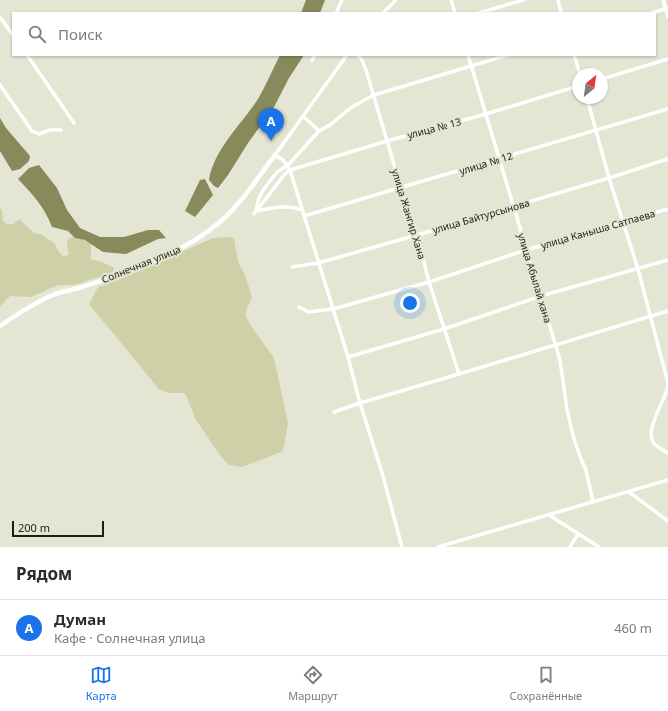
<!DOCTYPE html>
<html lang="ru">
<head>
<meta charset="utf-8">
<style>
	:root { --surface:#fff; --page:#f7f7f7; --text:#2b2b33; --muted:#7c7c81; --line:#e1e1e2; --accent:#1a73e8 }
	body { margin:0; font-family:"Noto Sans",sans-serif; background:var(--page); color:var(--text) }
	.compass { position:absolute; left:572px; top:68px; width:36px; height:36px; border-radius:50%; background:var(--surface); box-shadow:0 1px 3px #0004; rotate:29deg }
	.scale { position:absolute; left:12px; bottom:10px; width:92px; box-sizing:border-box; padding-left:4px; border:2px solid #1e1e18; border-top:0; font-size:11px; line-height:14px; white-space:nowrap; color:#1e1e18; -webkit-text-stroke:3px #e4e6d3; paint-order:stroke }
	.you { position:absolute; left:410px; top:303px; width:14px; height:14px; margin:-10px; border:3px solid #fff; border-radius:50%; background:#1a73e8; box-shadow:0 0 0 6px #1a73e833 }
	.badge { display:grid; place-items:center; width:26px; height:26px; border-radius:50%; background:var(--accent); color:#fff; font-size:13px; font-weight:700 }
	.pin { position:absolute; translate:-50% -33px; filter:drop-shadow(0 1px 2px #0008) }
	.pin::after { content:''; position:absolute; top:21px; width:14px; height:12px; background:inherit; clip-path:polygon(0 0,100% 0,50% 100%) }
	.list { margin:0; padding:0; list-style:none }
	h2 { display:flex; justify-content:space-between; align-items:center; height:52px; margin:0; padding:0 16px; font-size:17px }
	h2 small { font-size:13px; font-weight:400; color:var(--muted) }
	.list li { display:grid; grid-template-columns:26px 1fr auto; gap:12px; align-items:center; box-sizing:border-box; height:56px; padding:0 16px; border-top:1px solid var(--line) }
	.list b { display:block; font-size:15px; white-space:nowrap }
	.list p { margin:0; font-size:13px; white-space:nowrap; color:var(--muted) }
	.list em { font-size:13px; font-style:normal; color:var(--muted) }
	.icon { flex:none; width:22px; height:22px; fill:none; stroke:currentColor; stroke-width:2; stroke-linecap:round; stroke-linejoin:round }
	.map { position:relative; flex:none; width:668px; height:547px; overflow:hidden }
	.search { position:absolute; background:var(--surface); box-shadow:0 1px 3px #0004; left:12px; right:12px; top:12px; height:44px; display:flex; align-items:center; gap:10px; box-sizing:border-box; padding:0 14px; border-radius:0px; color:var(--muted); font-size:15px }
	.sheet { height:108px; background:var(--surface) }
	nav { display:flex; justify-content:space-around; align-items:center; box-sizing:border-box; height:56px; border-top:1px solid var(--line); background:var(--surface); font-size:11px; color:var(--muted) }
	nav a { display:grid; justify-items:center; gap:2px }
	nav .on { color:var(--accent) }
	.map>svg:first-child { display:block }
	.green { fill:#ced1a8 }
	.water { fill:#878a5b }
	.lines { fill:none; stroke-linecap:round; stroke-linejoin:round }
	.street { stroke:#fff; stroke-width:3.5 }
	.secondary { stroke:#fff; stroke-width:4.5 }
	.labels { text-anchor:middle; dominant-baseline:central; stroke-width:4; stroke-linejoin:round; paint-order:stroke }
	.street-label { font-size:10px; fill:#1e1e18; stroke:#e4e6d3 }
</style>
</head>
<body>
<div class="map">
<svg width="668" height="547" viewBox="0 0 668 547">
	<rect width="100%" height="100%" fill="#e4e6d3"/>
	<!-- green -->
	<g class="green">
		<polygon points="0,208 2,210 3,221 7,224 14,224 19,219 34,233 42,235 54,243 59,252 63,256 69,255 67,246 68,239 72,237 85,240 91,244 91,259 102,262 114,268 112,273 74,285 58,285 31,297 10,296 0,306"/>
		<polygon points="229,237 234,238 238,262 245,275 252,297 245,314 251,326 274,358 288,423 283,451 261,460 241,467 229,465 219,454 196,420 185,393 169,393 158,389 154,383 89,304 98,287 115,281 213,238"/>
	</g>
	<!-- water -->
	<g class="water">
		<polygon points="306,0 325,0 320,13 301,13"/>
		<path d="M280,55H304L289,78L274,107L248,143L228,175L218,188L214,186L209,180C214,149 241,125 258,99C266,85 273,69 280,55Z"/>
		<polygon points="0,118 6,128 30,156 29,161 20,169 12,171 0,151"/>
		<path d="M39,165L57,188L67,210L80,228L100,237H124L148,230H159L166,238L158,239L126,254L103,252L85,240L75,238L68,231L52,227C44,206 33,195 18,179L29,168Z"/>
		<polygon points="205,179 213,195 195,217 185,211 200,180"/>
	</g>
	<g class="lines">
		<!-- street -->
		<g class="street">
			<polyline points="451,0 455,13"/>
			<polyline points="558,0 561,13"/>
			<polyline points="663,0 668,17"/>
			<polyline points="336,13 342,0"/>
			<polyline points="383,13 396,0"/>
			<polyline points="479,13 523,0"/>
			<polyline points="652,13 668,8"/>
			<polyline points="0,17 13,35"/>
			<polyline points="27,55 74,123"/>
			<polyline points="347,55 275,155 283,160 290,170 348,357 360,403 383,476 402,547"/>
			<polyline points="358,55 362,60 366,70 401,188 417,235 429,282 459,374"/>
			<polyline points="468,55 560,360 567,410 574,439 581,459 586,470 593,502"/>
			<polyline points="574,55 580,74"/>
			<polyline points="312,60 315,55"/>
			<polyline points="602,79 668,59"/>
			<polyline points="0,85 32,131 39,134 50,130 61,130"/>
			<polyline points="587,98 609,178 638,269 668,383"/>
			<polyline points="303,116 319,131"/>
			<path d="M302,210C287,204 272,208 256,211L258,201L263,190L277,172L288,165L319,131L330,125L352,107L374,95L508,55"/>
			<polyline points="254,214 284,175 290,170 387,141 486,114 578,86"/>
			<polyline points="304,216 668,109"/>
			<polyline points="292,267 318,263 417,235 609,178 668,159"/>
			<polyline points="299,307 309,312 333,309 429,282 526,250 668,209"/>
			<polyline points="348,357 444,329 541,296 668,260"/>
			<path d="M668,385C666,400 645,428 653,442C656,447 663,450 668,453"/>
			<polyline points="334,412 360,403 459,374 668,311"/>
			<polyline points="629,492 668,521"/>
			<polyline points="549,515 599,547"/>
			<polyline points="438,547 668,480"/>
			<polyline points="570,547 578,534"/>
		</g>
		<!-- secondary -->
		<path class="secondary" d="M0,326C18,314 35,302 55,294C64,291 73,290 82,287C130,271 182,255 221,221C242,203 258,177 275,155"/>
	</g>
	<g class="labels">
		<!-- street labels -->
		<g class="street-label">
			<text transform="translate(434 128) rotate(-15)">улица № 13</text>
			<text transform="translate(486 163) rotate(-17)">улица № 12</text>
			<text transform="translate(409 214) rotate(73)">улица Жангир Хана</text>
			<text transform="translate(481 216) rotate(-16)">улица Байтурсынова</text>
			<text transform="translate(598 229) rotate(-16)">улица Каныша Сатпаева</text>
			<text transform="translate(141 264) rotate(-22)">Солнечная улица</text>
			<text transform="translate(535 278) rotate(73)">улица Абылай хана</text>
		</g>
	</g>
</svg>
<svg class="compass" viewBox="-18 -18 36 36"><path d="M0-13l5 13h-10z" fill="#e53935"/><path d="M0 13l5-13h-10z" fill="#7c7c81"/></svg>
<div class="scale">200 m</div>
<div class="you"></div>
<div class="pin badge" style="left:271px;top:141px">A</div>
<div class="search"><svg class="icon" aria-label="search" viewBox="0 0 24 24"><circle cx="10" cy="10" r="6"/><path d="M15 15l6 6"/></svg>Поиск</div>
</div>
<section class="sheet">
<h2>Рядом<small></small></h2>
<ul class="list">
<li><span class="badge">A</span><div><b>Думан</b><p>Кафе · Солнечная улица</p></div><em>460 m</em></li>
</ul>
</section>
<nav>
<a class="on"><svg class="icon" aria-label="map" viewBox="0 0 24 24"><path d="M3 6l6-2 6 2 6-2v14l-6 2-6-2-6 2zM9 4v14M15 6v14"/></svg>Карта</a>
<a><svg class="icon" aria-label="directions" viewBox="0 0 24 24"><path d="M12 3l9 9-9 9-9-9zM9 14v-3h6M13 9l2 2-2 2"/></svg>Маршрут</a>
<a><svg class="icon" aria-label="saved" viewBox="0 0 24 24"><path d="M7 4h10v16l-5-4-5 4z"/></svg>Сохранённые</a>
</nav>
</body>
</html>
